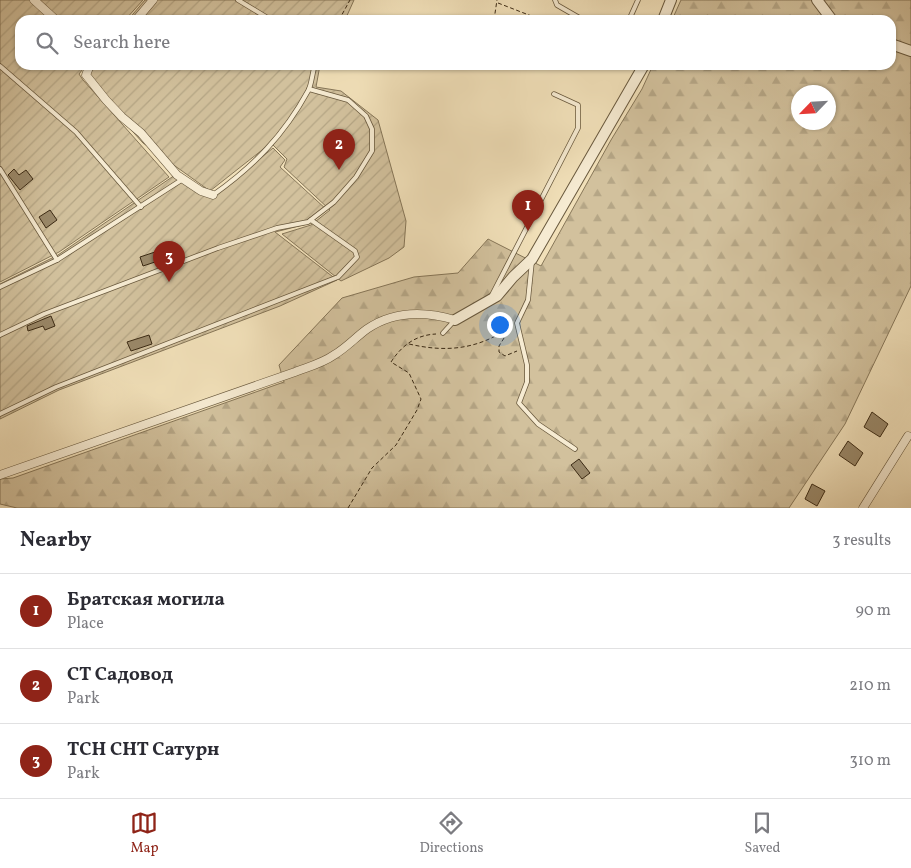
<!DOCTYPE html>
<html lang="en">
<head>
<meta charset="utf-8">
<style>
	:root { --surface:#fff; --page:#f7f7f7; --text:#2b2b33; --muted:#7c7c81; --line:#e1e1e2; --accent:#8f2418 }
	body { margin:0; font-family:Vollkorn,serif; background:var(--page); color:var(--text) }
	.compass { position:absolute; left:791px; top:85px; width:45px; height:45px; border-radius:50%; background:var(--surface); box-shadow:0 1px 4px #0004; rotate:245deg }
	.you { position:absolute; left:499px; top:324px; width:18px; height:18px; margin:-12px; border:4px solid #fff; border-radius:50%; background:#1a73e8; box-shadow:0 0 0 8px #1a73e833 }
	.badge { display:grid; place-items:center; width:32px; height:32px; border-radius:50%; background:var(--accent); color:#fff; font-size:16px; font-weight:700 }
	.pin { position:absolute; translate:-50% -41px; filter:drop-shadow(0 1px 2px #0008) }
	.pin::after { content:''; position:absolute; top:26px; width:18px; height:15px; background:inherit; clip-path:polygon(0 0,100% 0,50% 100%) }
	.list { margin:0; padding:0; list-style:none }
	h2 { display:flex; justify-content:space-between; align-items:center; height:65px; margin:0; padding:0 20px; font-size:21px }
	h2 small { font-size:16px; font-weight:400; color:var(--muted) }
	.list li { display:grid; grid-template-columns:32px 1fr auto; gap:15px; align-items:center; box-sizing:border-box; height:75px; padding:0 20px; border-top:1px solid var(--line) }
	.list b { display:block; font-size:19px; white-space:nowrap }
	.list p { margin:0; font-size:16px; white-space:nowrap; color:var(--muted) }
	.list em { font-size:16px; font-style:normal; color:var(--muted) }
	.icon { flex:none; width:28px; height:28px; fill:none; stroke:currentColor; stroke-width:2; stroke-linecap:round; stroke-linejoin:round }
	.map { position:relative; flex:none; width:911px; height:508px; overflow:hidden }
	.search { position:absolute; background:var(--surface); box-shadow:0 1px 4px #0004; left:15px; right:15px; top:15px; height:55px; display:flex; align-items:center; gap:12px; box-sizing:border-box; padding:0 18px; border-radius:15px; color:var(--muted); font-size:19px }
	.sheet { height:290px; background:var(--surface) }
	nav { display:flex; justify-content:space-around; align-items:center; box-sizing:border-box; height:70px; border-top:1px solid var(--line); background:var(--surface); font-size:14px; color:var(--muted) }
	nav a { display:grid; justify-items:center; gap:2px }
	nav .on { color:var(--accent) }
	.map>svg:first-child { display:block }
	.forest { fill:url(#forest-firs); stroke:#867658; fill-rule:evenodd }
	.garden { fill:url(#garden-furrows); stroke:#867658 }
	.building { fill:#9a896a; stroke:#3b2a14 }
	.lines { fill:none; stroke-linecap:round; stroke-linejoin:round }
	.service-casing { stroke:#68583d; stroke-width:5.5 }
	.minor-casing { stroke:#68583d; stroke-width:9 }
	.tertiary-casing { stroke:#68583d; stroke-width:12 }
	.path { stroke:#3b2a14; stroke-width:1; stroke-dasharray:4 2.5; stroke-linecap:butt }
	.service { stroke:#f6ebd2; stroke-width:4 }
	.minor { stroke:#f6ebd2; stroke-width:8 }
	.tertiary { stroke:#f6ebd2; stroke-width:10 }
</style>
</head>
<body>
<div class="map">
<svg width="911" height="508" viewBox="0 0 911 508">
	<defs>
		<pattern id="forest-firs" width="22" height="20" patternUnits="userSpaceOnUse" patternTransform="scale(1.25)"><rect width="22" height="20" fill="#d2c19d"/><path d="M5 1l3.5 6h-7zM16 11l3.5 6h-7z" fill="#b5a686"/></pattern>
		<pattern id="garden-furrows" width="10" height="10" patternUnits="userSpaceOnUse" patternTransform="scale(1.25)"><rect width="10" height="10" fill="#d2c19d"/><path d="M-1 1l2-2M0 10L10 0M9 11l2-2" fill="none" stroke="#b5a686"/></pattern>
	</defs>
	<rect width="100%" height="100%" fill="#f1e0b9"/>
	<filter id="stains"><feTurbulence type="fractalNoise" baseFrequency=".004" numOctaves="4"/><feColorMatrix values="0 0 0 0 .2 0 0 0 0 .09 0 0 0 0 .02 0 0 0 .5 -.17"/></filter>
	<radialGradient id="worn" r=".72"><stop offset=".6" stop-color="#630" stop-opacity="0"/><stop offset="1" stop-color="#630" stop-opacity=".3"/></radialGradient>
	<!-- forest -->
	<path class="forest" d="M681,0H911V286L845,424L789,508H17L0,504V479L13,478L284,382L279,365L342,298L414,277L458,273L488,239L541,266L611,140L642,89L653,65H891V20H672ZM798,92H828V122H798Z"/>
	<!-- garden -->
	<g class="garden">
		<polygon points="0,0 143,0 125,20 20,20 20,65 86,65 79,74 83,80 169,177 59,252 0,282"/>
		<polygon points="145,0 354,0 345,20 128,20"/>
		<polygon points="88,65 320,65 316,87 341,91 378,120 406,221 404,247 389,258 341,281 282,234 311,225 330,210 284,167 287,159 271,143 210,191 143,143 82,75"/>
		<polygon points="273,148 285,160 280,167 327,210 307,224 275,232 337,280 280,306 59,390 0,419 0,284 58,255 175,175 180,179 218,193"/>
	</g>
	<!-- building -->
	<g class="building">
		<polygon points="14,169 19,175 26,170 33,179 20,190 8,175"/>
		<polygon points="50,210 57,220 46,228 39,217"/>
		<polygon points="155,252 158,261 143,266 140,257"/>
		<polygon points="51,316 55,326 45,330 43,326 28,331 27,326"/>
		<polygon points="149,335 152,344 131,351 127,342"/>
		<polygon points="872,412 888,424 880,437 864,427"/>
		<polygon points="848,441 863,453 855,466 839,455"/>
		<polygon points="579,459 590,473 582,479 571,465"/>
		<polygon points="812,484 825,491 817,506 805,499"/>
	</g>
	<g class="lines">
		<defs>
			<g id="service">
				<polyline points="238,0 271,20"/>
				<polyline points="555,0 557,5 583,20"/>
				<polyline points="629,20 638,0"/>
				<polyline points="0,66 76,132 141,207"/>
				<polyline points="0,169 57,260"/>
				<path d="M213,195C254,166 284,135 308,91C312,84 312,73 315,65"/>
				<polyline points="532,261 528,300 517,323 527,365 527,382 519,403 538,424 575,449"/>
				<polyline points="0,287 57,260 183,179"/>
				<polyline points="492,295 578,128 578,105 554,94"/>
				<polyline points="443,333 454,321"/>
				<polyline points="0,335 44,314 218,248 277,228 308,222 334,202 356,177 372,151 372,129 366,116 348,100 309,89"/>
				<polyline points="0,414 56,387 338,277 357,257 355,251 311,220"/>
			</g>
			<g id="minor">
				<polyline points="34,0 56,20"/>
				<polyline points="136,20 153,0"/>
				<polyline points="90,65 86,75 106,100 122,117 141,133 177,175 201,191 213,195"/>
				<path d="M0,475L295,372C308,367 323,363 334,355C346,348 356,337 367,329C395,310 425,311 455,320"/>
				<polyline points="863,508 908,436"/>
			</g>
			<g id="tertiary">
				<polyline points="817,0 832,20"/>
				<polyline points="663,20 671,0"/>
				<polyline points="891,44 911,51"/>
				<polyline points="455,320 497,296 513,277 532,259 644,65"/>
			</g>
		</defs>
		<!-- service casing -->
		<use href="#service" class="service-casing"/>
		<!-- minor casing -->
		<use href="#minor" class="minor-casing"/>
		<!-- tertiary casing -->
		<use href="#tertiary" class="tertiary-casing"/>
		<!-- path -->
		<g class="path">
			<polyline points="498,3 534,17 533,20"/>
			<polyline points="339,20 350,0"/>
			<polyline points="494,20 497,0"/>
			<polyline points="511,327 499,346 499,352 505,356 517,351"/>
			<path d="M409,344C448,353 479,349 512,326"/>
			<path d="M348,508L372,468L396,445L417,410L421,399L409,373L391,362C402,345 416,335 436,334"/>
		</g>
		<!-- service -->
		<use href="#service" class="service"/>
		<!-- minor -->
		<use href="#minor" class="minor"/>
		<!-- tertiary -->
		<use href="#tertiary" class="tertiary"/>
	</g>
	<rect width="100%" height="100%" filter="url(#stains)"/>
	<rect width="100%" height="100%" fill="url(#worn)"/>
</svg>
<svg class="compass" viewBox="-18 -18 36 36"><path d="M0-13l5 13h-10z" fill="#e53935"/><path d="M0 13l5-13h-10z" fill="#7c7c81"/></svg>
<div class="you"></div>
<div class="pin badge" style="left:528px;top:231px">1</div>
<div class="pin badge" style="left:339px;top:170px">2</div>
<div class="pin badge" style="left:169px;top:282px">3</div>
<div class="search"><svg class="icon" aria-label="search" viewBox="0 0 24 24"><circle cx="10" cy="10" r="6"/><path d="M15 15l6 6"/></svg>Search here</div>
</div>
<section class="sheet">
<h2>Nearby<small>3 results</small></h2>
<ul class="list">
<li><span class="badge">1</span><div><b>Братская могила</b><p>Place</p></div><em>90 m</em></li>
<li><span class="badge">2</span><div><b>СТ Садовод</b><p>Park</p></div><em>210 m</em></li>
<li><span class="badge">3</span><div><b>ТСН СНТ Сатурн</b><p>Park</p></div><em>310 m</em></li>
</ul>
</section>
<nav>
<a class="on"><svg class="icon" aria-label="map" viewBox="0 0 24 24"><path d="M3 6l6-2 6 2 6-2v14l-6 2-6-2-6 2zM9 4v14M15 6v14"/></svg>Map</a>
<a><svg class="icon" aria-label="directions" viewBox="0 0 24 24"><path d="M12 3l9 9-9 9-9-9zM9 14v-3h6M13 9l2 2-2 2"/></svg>Directions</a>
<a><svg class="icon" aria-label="saved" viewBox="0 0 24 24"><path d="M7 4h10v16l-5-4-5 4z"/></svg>Saved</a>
</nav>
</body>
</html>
